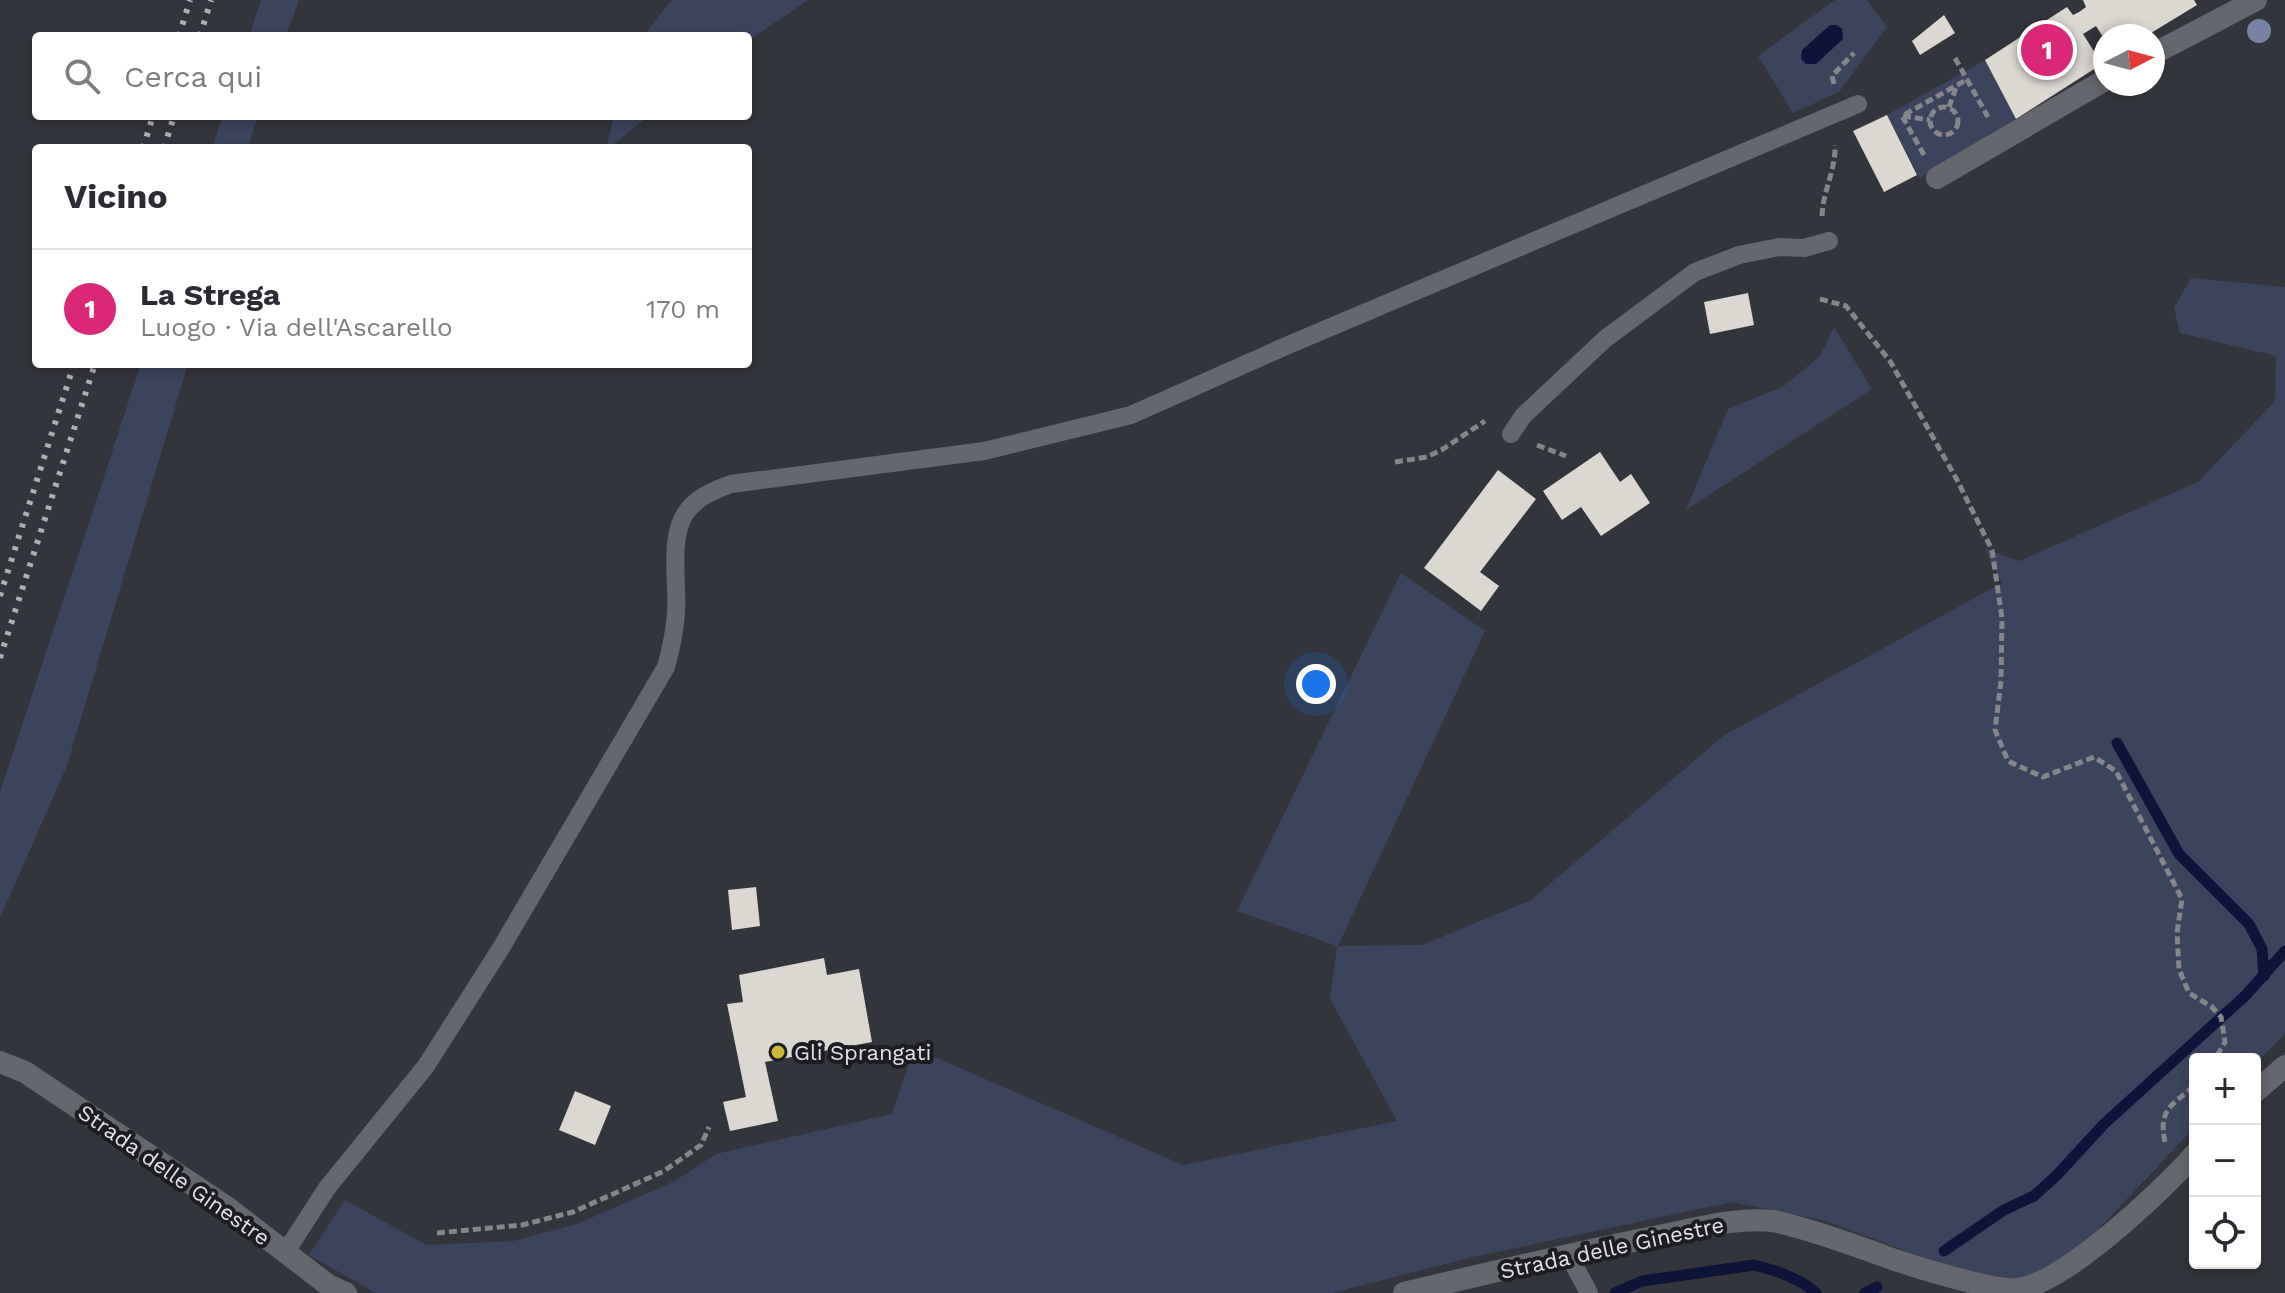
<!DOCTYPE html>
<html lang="it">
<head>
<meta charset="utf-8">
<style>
	:root { --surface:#fff; --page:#f7f7f7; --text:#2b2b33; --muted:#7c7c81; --line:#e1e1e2; --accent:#db2777 }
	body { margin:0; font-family:"Work Sans",sans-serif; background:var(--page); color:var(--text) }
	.controls { position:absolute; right:24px; bottom:24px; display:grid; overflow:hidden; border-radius:8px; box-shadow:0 4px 12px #0003 }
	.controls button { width:72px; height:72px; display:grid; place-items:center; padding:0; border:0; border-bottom:2px solid var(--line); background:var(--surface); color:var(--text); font:40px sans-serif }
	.compass { position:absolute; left:2093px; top:24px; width:72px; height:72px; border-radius:50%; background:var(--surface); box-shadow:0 4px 12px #0003; rotate:84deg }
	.you { position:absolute; left:1316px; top:684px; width:28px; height:28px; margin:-20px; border:6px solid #fff; border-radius:50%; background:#1a73e8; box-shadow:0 0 0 12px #1a73e833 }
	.badge { display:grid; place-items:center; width:52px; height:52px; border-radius:50%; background:var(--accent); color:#fff; font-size:26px; font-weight:700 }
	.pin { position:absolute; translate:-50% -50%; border:4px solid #fff; box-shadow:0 2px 8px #0006 }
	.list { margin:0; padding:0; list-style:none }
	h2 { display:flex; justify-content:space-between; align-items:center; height:104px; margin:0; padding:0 32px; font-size:34px }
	h2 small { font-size:26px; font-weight:400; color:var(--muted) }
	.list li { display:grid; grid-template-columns:52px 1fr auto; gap:24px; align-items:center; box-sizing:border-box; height:120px; padding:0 32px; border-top:2px solid var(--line) }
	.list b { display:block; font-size:30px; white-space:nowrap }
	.list p { margin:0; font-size:26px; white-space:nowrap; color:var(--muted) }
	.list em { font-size:26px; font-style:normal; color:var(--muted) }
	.icon { flex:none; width:44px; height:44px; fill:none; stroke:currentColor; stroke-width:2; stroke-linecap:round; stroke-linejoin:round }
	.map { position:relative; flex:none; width:2285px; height:1293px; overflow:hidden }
	.search { position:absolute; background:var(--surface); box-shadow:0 4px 12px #0003; left:32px; top:32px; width:720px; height:88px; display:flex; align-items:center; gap:20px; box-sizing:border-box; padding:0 28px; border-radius:8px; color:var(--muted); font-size:30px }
	.panel { position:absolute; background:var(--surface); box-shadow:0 4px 12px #0003; left:32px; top:144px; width:720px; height:224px; border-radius:8px }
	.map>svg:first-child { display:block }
	.green { fill:#3c435d }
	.water { fill:#0e133a }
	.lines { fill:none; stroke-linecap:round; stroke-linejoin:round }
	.stream { stroke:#0e133a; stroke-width:11 }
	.building { fill:#dad8d0 }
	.path { stroke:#85868c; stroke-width:5; stroke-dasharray:8 4; stroke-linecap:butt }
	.service { stroke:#65676e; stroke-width:18 }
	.minor { stroke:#65676e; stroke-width:22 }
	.rail { stroke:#aeafb4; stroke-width:6; stroke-dasharray:4 8; stroke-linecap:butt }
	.tree { fill:#7882a4 }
	.poi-dot { fill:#ceb837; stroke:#1c1d20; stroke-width:3 }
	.labels { text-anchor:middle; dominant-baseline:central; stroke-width:8; stroke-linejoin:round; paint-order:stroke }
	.poi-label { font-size:22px; fill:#e1e2e6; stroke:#1c1d20; text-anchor:start }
	.street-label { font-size:22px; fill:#e1e2e6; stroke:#1c1d20 }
</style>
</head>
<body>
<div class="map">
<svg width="2285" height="1293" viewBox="0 0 2285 1293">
	<rect width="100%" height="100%" fill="#33353c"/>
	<!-- green -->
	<g class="green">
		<polygon points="261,0 299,0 286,36 249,36"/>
		<polygon points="672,0 808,0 748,41 748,36 643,36"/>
		<polygon points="1835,0 1867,0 1887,27 1839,92 1793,113 1758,56"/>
		<polygon points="1985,60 2016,119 1920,178 1887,115"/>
		<polygon points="223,116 258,116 248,148 212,148"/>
		<polygon points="614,116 649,116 609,148 606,148"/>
		<polygon points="2191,278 2285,287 2285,1034 2255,1064 2255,1059 2195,1059 2195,1127 2090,1238 2038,1274 2014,1281 1992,1278 1911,1253 1826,1221 1732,1202 1473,1257 1332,1293 376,1293 309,1255 345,1200 427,1245 513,1241 577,1224 675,1181 716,1154 892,1114 914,1048 1183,1165 1397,1121 1330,999 1337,946 1237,911 1401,573 1485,631 1338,946 1422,945 1531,900 1723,736 2002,583 1985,549 2019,561 2198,482 2275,401 2276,356 2180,333 2174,308"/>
		<polygon points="1834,327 1872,389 1686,510 1728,409 1784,386 1820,356"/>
		<polygon points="141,364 188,364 66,768 0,918 0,792"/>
	</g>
	<!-- water -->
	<polygon class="water" points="1830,25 1837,25 1842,29 1843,39 1816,64 1806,64 1801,59 1802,50"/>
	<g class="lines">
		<!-- stream -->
		<g class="stream">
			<polyline points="2117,743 2179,854 2249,924 2262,949 2264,976"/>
			<polyline points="1944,1251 2004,1210 2034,1196 2057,1175 2104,1124 2246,995 2285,951"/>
			<polyline points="1615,1293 1642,1281 1754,1265 1779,1272 1803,1283 1816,1293"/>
			<polyline points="1865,1293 1877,1287"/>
		</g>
	</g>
	<!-- building -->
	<g class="building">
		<polygon points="2083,0 2194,0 2197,5 2146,36 2105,36 2105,40 2096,26 2083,34 2102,64 2016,119 1985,60 2067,7 2073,15 2079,12 2086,7"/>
		<polygon points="1944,15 1955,33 1920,55 1912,41"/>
		<polygon points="1887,115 1917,175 1884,192 1853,131"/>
		<polygon points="1748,293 1754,325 1710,334 1704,302"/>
		<polygon points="1600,452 1620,482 1631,474 1650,503 1601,536 1581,507 1562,520 1543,491"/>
		<polygon points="1498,470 1536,499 1480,572 1499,586 1481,611 1424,568"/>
		<polygon points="756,887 760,926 732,930 728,890"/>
		<polygon points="824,958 827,975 859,969 872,1042 765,1062 778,1121 730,1131 723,1102 746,1097 727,1004 743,1002 739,975"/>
		<polygon points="575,1091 611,1106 595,1145 559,1130"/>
	</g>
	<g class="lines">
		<!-- path -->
		<g class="path">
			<polyline points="1955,58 1988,117"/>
			<polyline points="1834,84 1832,76 1854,53"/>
			<polyline points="1949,107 1957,85"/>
			<circle cx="1944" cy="121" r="14"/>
			<polyline points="1903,116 1930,120"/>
			<polyline points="1924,155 1902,116 1968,79"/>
			<path d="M1822,216C1823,190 1836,170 1835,145"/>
			<polyline points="1820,299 1846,306 1890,361 1957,480 1992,550 2002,618 2001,681 1995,730 2008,761 2043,777 2094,757 2116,771 2182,899 2177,933 2179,969 2189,993 2212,1007 2221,1017 2225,1042 2215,1059"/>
			<polyline points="1537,445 1566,456"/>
			<polyline points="1395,462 1427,457 1443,449 1485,421"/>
			<path d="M2165,1142C2158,1108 2172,1106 2195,1085"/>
			<polyline points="437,1233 522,1225 573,1212 664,1171 701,1145 709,1127"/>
		</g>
		<!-- service -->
		<g class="service">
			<polyline points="1511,434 1523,416 1605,339 1695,272 1739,255 1779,247 1804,248 1829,241"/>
			<path d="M285,1253L327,1188L426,1066L501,948L666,667C671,649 675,631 676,612C678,583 669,539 685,514C695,498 714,490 731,484L984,451L1131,415L1286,346L1858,104"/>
			<polyline points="1568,1254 1589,1293"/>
		</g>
		<!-- minor -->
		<g class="minor">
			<polyline points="2153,54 2256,0"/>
			<polyline points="1937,178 2105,80"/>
			<polyline points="0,1062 25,1072 228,1208 328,1285 346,1293"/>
			<polyline points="2255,1092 2285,1066"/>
			<path d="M1404,1293C1487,1273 1570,1254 1653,1237C1692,1230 1733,1217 1773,1221C1781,1222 1789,1225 1797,1227C1830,1236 1862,1248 1895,1260C1919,1268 1996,1292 2018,1289C2065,1283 2163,1190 2195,1154"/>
		</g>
		<!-- rail -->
		<g class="rail">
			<polyline points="179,36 190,0"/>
			<polyline points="200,36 211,0"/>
			<polyline points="143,148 153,116"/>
			<polyline points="164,148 174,116"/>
			<polyline points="0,596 74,364"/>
			<polyline points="0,658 95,364"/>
		</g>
	</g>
	<!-- trees -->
	<circle class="tree" cx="2259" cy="31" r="12"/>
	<!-- markers -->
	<circle class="poi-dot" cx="778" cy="1052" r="8"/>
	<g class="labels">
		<!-- poi labels -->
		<g class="poi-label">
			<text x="794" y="1052">Gli Sprangati</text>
		</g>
		<!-- street labels -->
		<g class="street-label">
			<text transform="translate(174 1175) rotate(35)">Strada delle Ginestre</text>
			<text transform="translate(1612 1248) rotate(-12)">Strada delle Ginestre</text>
		</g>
	</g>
</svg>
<div class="controls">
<button>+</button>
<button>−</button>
<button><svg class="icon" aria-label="locate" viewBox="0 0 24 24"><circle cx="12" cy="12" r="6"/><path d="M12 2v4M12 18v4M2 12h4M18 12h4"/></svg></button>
</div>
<svg class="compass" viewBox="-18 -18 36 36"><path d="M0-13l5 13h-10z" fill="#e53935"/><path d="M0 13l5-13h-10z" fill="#7c7c81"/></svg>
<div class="you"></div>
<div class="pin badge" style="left:2047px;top:50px">1</div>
<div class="search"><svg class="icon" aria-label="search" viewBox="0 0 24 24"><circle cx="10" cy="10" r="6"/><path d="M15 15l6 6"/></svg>Cerca qui</div>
<section class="panel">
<h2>Vicino<small></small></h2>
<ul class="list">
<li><span class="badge">1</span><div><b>La Strega</b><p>Luogo · Via dell'Ascarello</p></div><em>170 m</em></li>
</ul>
</section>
</div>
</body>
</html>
